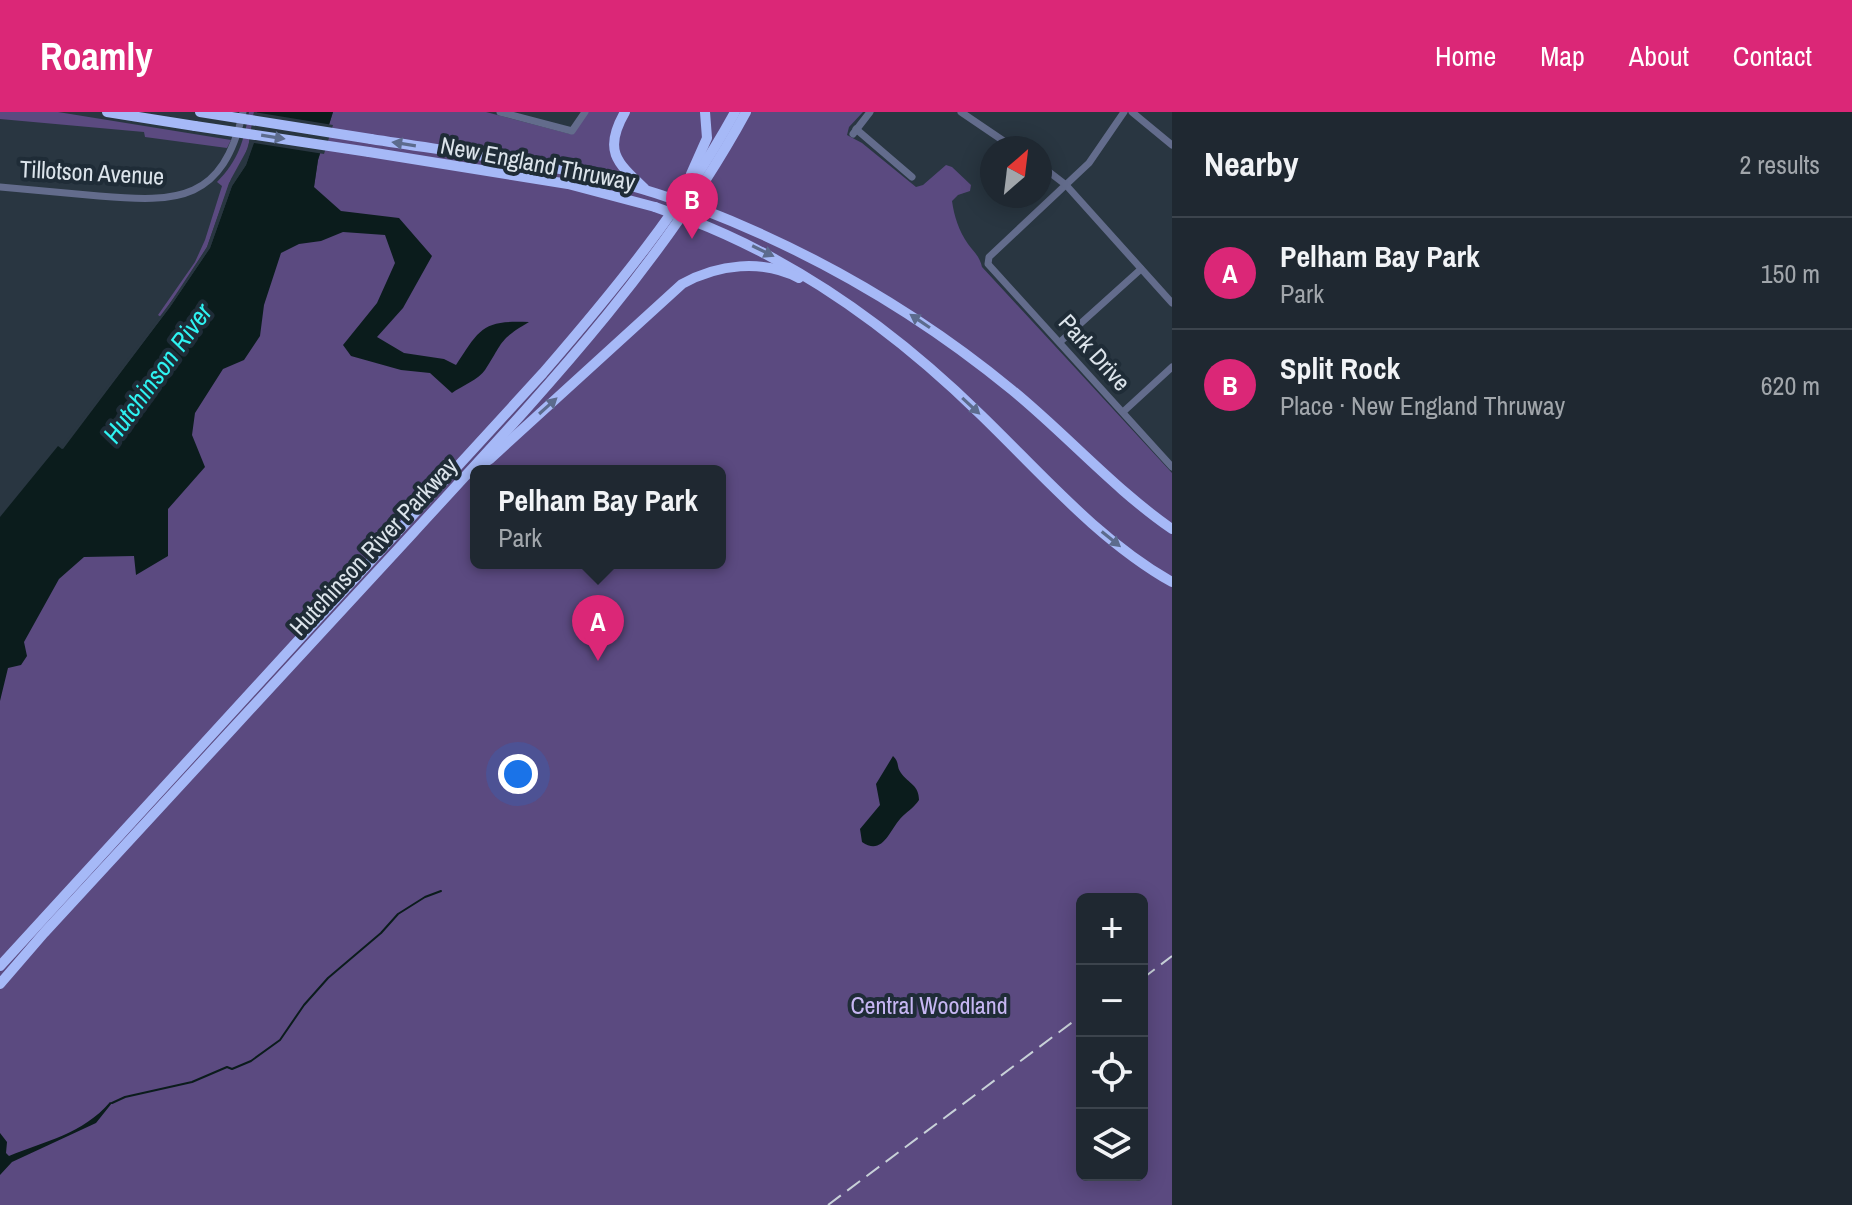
<!DOCTYPE html>
<html lang="en">
<head>
<meta charset="utf-8">
<style>
	:root { --surface:#1f2831; --page:#2c343d; --text:#f1f3f6; --muted:#a1a6ab; --line:#3c444d; --accent:#db2777 }
	body { margin:0; font-family:"Archivo Narrow",sans-serif; background:var(--page); color:var(--text) }
	.controls { position:absolute; right:24px; bottom:24px; display:grid; overflow:hidden; border-radius:12px; box-shadow:0 4px 20px #0003 }
	.controls button { width:72px; height:72px; display:grid; place-items:center; padding:0; border:0; border-bottom:2px solid var(--line); background:var(--surface); color:var(--text); font:40px sans-serif }
	.compass { position:absolute; left:980px; top:24px; width:72px; height:72px; border-radius:50%; background:var(--surface); box-shadow:0 4px 20px #0003; rotate:28deg }
	.you { position:absolute; left:518px; top:662px; width:28px; height:28px; margin:-20px; border:6px solid #fff; border-radius:50%; background:#1a73e8; box-shadow:0 0 0 12px #1a73e833 }
	.badge { display:grid; place-items:center; width:52px; height:52px; border-radius:50%; background:var(--accent); color:#fff; font-size:26px; font-weight:700 }
	.pin { position:absolute; translate:-50% -66px; filter:drop-shadow(0 2px 4px #0008) }
	.pin::after { content:''; position:absolute; top:42px; width:28px; height:24px; background:inherit; clip-path:polygon(0 0,100% 0,50% 100%) }
	.popup { position:absolute; left:470px; top:353px; width:256px; height:104px; box-sizing:border-box; display:grid; place-content:center; border-radius:12px; background:var(--surface); filter:drop-shadow(0 2px 6px #0005); font-size:26px; white-space:nowrap; color:var(--muted) }
	.popup b { font-size:30px; color:var(--text) }
	.popup::after { content:''; position:absolute; left:50%; top:100%; margin-left:-16px; border:16px solid transparent; border-top-color:var(--surface) }
	.list { margin:0; padding:0; list-style:none }
	h2 { display:flex; justify-content:space-between; align-items:center; height:104px; margin:0; padding:0 32px; font-size:34px }
	h2 small { font-size:26px; font-weight:400; color:var(--muted) }
	.list li { display:grid; grid-template-columns:52px 1fr auto; gap:24px; align-items:center; box-sizing:border-box; height:112px; padding:0 32px; border-top:2px solid var(--line) }
	.list b { display:block; font-size:30px; white-space:nowrap }
	.list p { margin:0; font-size:26px; white-space:nowrap; color:var(--muted) }
	.list em { font-size:26px; font-style:normal; color:var(--muted) }
	.icon { flex:none; width:44px; height:44px; fill:none; stroke:currentColor; stroke-width:2; stroke-linecap:round; stroke-linejoin:round }
	.map { position:relative; flex:none; width:1172px; height:1093px; overflow:hidden }
	header { display:flex; align-items:center; gap:48px; box-sizing:border-box; height:112px; padding:0 40px; background:var(--accent); color:#fff }
	header strong { font-size:38px }
	nav { display:flex; gap:44px; margin-inline-start:auto; font-size:28px }
	main { display:flex }
	aside { flex:1; background:var(--surface) }
	.map>svg:first-child { display:block }
	.green { fill:#5b4a80; fill-rule:evenodd }
	.water { fill:#0b1c1c }
	.pier { fill:#293641 }
	.lines { fill:none; stroke-linecap:round; stroke-linejoin:round }
	.stream { stroke:#0b1c1c; stroke-width:2 }
	.minor { stroke:#636c8c; stroke-width:7 }
	.highway { stroke:#a6b9f7; stroke-width:10 }
	.rail { stroke:#c8d1d8; stroke-width:2; stroke-dasharray:16 8; stroke-linecap:butt }
	.highway-bridge { stroke:#a6b9f7; stroke-width:10 }
	.oneway { fill:#5c6b8d }
	.labels { text-anchor:middle; dominant-baseline:central; stroke-width:8; stroke-linejoin:round; paint-order:stroke }
	.street-label { font-size:24px; fill:#dce4eb; stroke:#1f2c37 }
	.park-label { font-size:24px; fill:#c7b7f3; stroke:#1f2c37 }
	.water-label { font-size:26px; font-style:italic; fill:#2ef3f2; stroke:#1f2c37 }
</style>
</head>
<body>
<header>
<strong>Roamly</strong>
<nav><a>Home</a><a>Map</a><a>About</a><a>Contact</a></nav>
</header>
<main>
<div class="map">
<svg width="1172" height="1093" viewBox="0 0 1172 1093">
	<rect width="100%" height="100%" fill="#293641"/>
	<!-- green -->
	<g class="green">
		<polygon points="0,0 58,0 231,28 227,36 145,25 144,20 0,7"/>
		<path d="M249,0H254L248,36L231,67L207,135L161,205L158,203L195,150L205,128L222,74L217,70C238,49 244,29 249,0Z"/>
		<path d="M333,0H486L570,22L588,0H863L849,15L847,23L862,31L916,75L923,73L946,53L952,55L971,73L970,79L958,83L952,89C954,104 959,119 968,132C974,140 980,145 982,155L1172,361V1093H0V530L314,75L318,48ZM476,359H720V451H476ZM1082,787H1142V1063H1082Z"/>
	</g>
	<!-- water -->
	<g class="water">
		<path d="M257,0H333L318,48L314,75L341,99L399,106L432,144L403,196L377,225L404,241L444,247L456,253C480,216 483,208 529,210C498,228 503,231 485,258C479,267 462,274 452,281L430,261L401,258L351,244L343,233L377,191L395,151L385,123L343,120L321,129L299,132L281,141L264,193L260,224L244,248L223,257L195,301L192,323L205,355L168,397V444L136,463L134,444L84,445L59,467L24,530L27,544L21,553L8,556L0,589V405L58,334L62,337L170,195L210,136L232,74L246,53L253,32Z"/>
		<path d="M893,644C900,651 896,654 901,661C909,672 919,673 919,688C914,696 906,700 900,707C889,720 882,744 862,730L860,717L880,693L876,672Z"/>
		<path d="M110,990L112,991L96,1011L12,1050L0,1063V1021L7,1030L6,1041L9,1044C45,1029 83,1022 110,990Z"/>
	</g>
	<!-- pier -->
	<polygon class="pier" points="254,0 333,13 324,42 254,31 246,53 232,74 210,136 170,195 63,337 61,336 182,175 207,135 229,71 242,52 249,31"/>
	<g class="lines">
		<!-- stream -->
		<polyline class="stream" points="112,991 125,985 192,970 227,955 232,957 251,949 280,928 304,893 328,866 381,821 398,802 425,785 441,779"/>
		<!-- minor -->
		<g class="minor">
			<polyline points="500,0 572,19 585,0"/>
			<polyline points="961,0 1014,36"/>
			<polyline points="1124,0 1089,51 989,145 988,152 1172,355"/>
			<polyline points="1132,0 1172,33"/>
			<polyline points="856,17 912,65"/>
			<polyline points="853,22 870,0"/>
			<polyline points="1040,53 1066,73 1172,191"/>
			<path d="M0,75C33,78 66,81 99,84C179,91 223,89 243,0"/>
			<polyline points="1060,230 1141,157"/>
			<polyline points="1123,300 1172,255"/>
		</g>
		<!-- highway -->
		<g class="highway">
			<polyline points="107,0 195,14"/>
			<path d="M625,0C603,38 616,50 644,76"/>
			<path d="M371,27C471,43 574,53 670,86"/>
			<polyline points="369,40 568,72 655,95"/>
			<polyline points="691,62 707,26 705,0"/>
			<path d="M699,96C813,140 917,200 1012,278C1067,323 1114,377 1172,417"/>
			<path d="M691,108C802,151 896,220 981,303C1041,361 1098,428 1172,470"/>
			<path d="M479,354L490,347L682,172C718,152 762,147 799,166"/>
			<path d="M0,854L543,261C614,179 683,95 735,0"/>
			<path d="M0,872L44,821C167,688 290,554 413,421C534,289 660,158 746,0"/>
		</g>
		<!-- rail -->
		<g class="rail">
			<polyline points="1142,867 1172,844"/>
			<polyline points="828,1093 1082,903"/>
		</g>
		<!-- highway-bridge -->
		<g class="highway-bridge">
			<polyline points="200,0 371,27"/>
			<polyline points="195,14 369,40"/>
			<polyline points="670,86 699,96"/>
			<polyline points="655,95 691,108"/>
		</g>
	</g>
	<!-- one-way arrows -->
	<defs><path id="oneway-solid" d="M-6-.8H1V-3.2L6.5 0L1 3.2V.8H-6Z" transform="scale(2)"/></defs>
	<g class="oneway">
		<use href="#oneway-solid" transform="translate(273 25) rotate(9)"/>
		<use href="#oneway-solid" transform="translate(404 32) rotate(-171)"/>
		<use href="#oneway-solid" transform="translate(763 139) rotate(26)"/>
		<use href="#oneway-solid" transform="translate(920 209) rotate(-146)"/>
		<use href="#oneway-solid" transform="translate(548 294) rotate(-42)"/>
		<use href="#oneway-solid" transform="translate(971 294) rotate(43)"/>
		<use href="#oneway-solid" transform="translate(1111 427) rotate(39)"/>
	</g>
	<g class="labels">
		<!-- street labels -->
		<g class="street-label">
			<text transform="translate(538 51) rotate(11)">New England Thruway</text>
			<text transform="translate(92 60) rotate(3)">Tillotson Avenue</text>
			<text transform="translate(1095 240) rotate(48)">Park Drive</text>
			<text transform="translate(373 434) rotate(-47)">Hutchinson River Parkway</text>
		</g>
		<!-- park labels -->
		<g class="park-label">
			<text x="929" y="893">Central Woodland</text>
		</g>
		<!-- water labels -->
		<g class="water-label">
			<text transform="translate(157 261) rotate(-54)">Hutchinson River</text>
		</g>
	</g>
</svg>
<div class="controls">
<button>+</button>
<button>−</button>
<button><svg class="icon" aria-label="locate" viewBox="0 0 24 24"><circle cx="12" cy="12" r="6"/><path d="M12 2v4M12 18v4M2 12h4M18 12h4"/></svg></button>
<button><svg class="icon" aria-label="layers" viewBox="0 0 24 24"><path d="M12 4l9 5-9 5-9-5zM3 14l9 5 9-5"/></svg></button>
</div>
<svg class="compass" viewBox="-18 -18 36 36"><path d="M0-13l5 13h-10z" fill="#e53935"/><path d="M0 13l5-13h-10z" fill="#a1a6ab"/></svg>
<div class="you"></div>
<div class="pin badge" style="left:598px;top:549px">A</div>
<div class="popup"><b>Pelham Bay Park</b>Park</div>
<div class="pin badge" style="left:692px;top:127px">B</div>
</div>
<aside>
<h2>Nearby<small>2 results</small></h2>
<ul class="list">
<li><span class="badge">A</span><div><b>Pelham Bay Park</b><p>Park</p></div><em>150 m</em></li>
<li><span class="badge">B</span><div><b>Split Rock</b><p>Place · New England Thruway</p></div><em>620 m</em></li>
</ul>
</aside>
</main>
</body>
</html>
